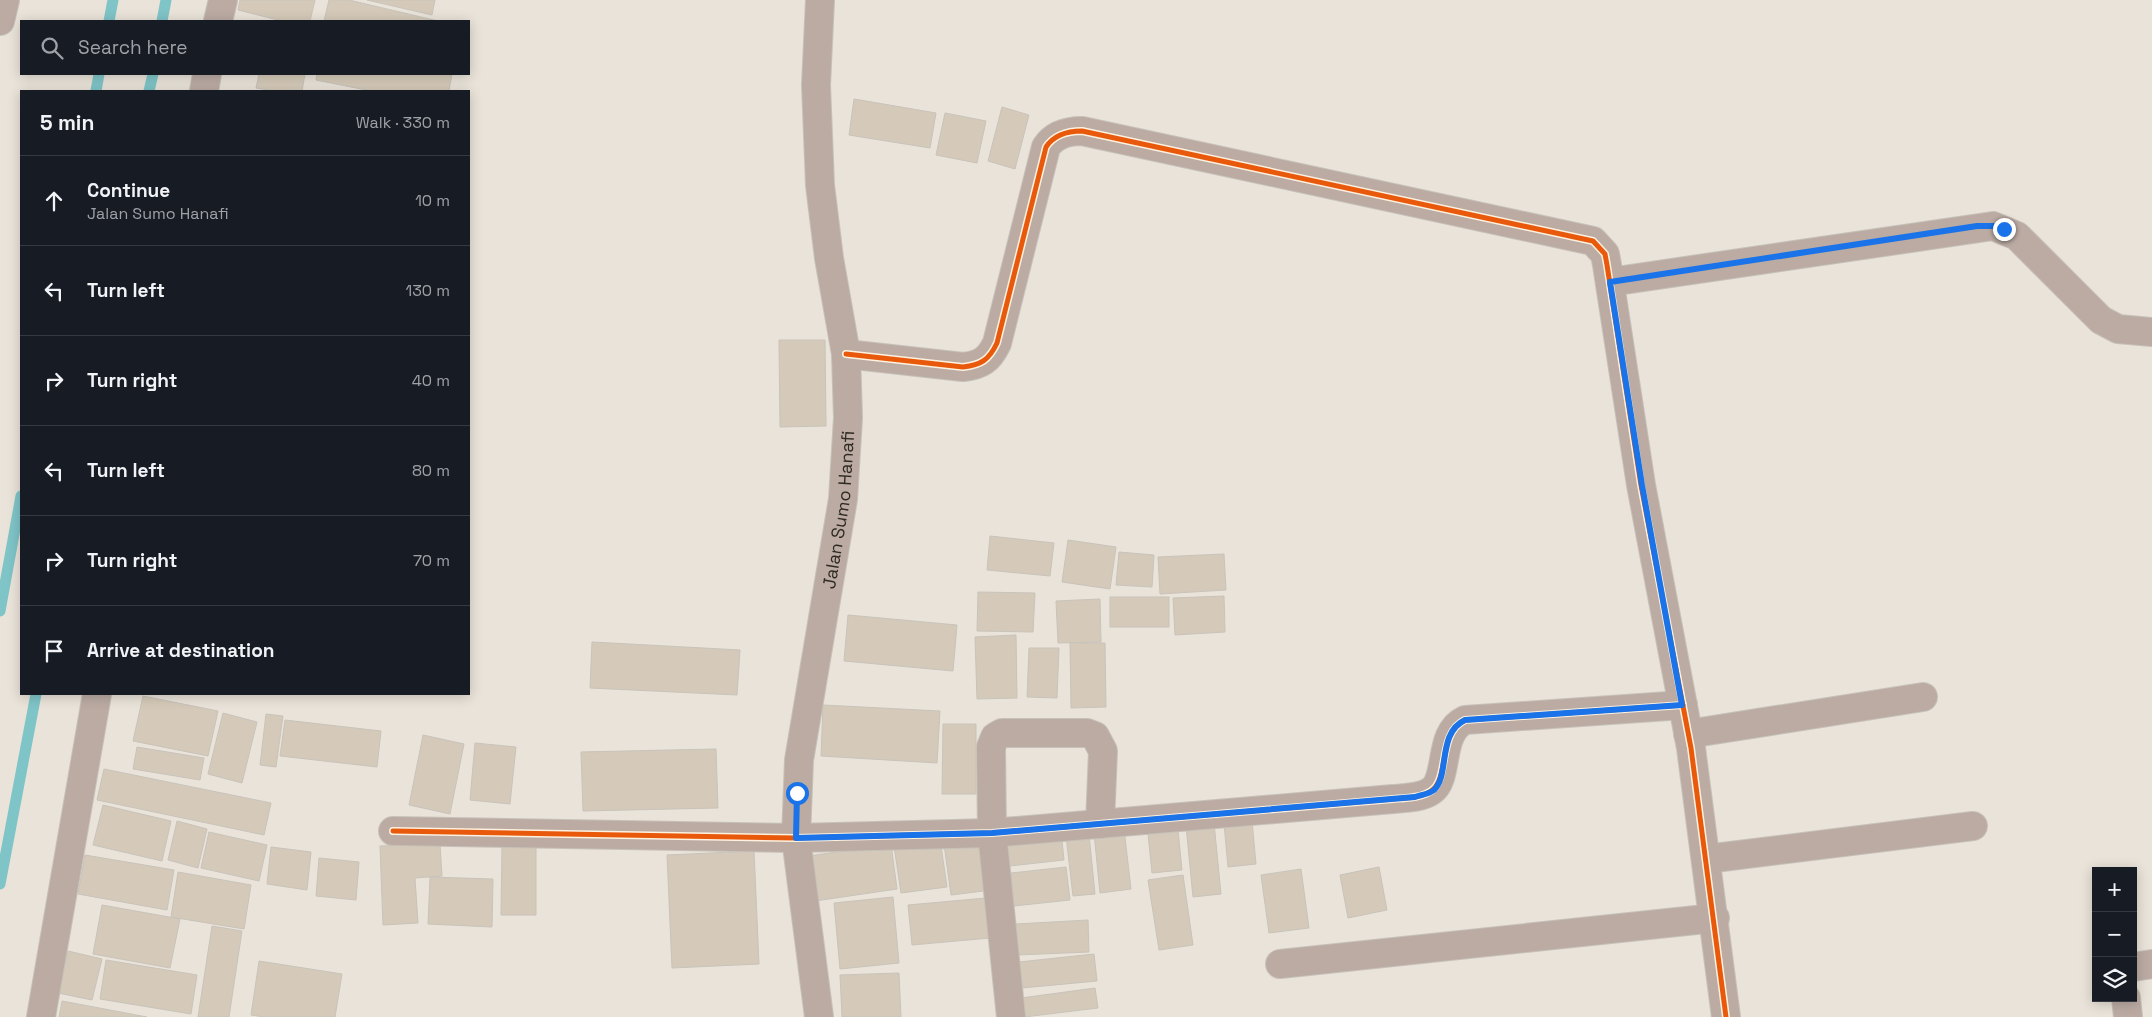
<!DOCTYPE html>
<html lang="en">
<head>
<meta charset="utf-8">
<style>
	:root { --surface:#171b24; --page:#242831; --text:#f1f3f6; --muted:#9ea1a6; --line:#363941 }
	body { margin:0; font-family:"Space Grotesk",sans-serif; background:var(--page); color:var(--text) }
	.controls { position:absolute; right:15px; bottom:15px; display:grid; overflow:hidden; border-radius:0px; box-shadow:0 2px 12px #0003 }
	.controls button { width:45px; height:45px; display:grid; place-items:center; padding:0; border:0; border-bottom:1px solid var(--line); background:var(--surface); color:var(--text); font:25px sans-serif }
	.stop { position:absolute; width:15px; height:15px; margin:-11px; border:4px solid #1a73e8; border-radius:50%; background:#fff }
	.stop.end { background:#1a73e8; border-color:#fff; box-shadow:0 1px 5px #0008 }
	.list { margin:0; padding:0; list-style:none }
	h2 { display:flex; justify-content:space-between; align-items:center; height:65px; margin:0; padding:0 20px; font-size:21px }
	h2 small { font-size:16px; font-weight:400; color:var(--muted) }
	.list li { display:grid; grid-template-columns:32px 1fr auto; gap:15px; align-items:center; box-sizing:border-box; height:90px; padding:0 20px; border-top:1px solid var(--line) }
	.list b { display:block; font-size:19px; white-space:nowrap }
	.list p { margin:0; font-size:16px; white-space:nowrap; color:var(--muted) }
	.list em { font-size:16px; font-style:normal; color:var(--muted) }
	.icon { flex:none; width:28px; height:28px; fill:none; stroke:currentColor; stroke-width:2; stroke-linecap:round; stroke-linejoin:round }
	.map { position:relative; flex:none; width:2152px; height:1017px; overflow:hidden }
	.search { position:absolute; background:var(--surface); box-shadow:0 2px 12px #0003; left:20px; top:20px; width:450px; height:55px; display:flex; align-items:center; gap:12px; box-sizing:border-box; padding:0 18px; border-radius:0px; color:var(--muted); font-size:19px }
	.panel { position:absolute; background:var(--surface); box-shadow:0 2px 12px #0003; left:20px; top:90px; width:450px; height:605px; border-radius:0px }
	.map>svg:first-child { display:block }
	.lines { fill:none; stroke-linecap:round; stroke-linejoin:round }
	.stream { stroke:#7fc4c7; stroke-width:11 }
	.building { fill:#d5cab9; stroke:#c8c3bb }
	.minor-casing { stroke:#c6c1ba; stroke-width:30 }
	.minor { stroke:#bbaba3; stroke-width:28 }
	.cycleway-casing { stroke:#fdf1df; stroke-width:8 }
	.cycleway { stroke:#e8590c; stroke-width:5 }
	.route { stroke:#1a73e8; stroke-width:6 }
	.labels { text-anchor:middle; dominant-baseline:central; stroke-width:4; stroke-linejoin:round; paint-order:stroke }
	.street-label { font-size:18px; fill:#2f2b24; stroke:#fdf1df }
</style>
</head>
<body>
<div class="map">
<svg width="2152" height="1017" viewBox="0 0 2152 1017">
	<rect width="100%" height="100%" fill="#e9e3d9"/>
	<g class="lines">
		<!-- stream -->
		<g class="stream">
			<polyline points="109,21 113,0"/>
			<polyline points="162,21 166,0"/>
			<polyline points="96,91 99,74"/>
			<polyline points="149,91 153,74"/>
			<polyline points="0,611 21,496"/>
			<polyline points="0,884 36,694"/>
		</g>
	</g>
	<!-- building -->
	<g class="building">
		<polygon points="240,0 315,0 310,21 282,21 238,10"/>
		<polygon points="329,0 349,0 438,21 324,21"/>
		<polygon points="367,0 435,0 432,15"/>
		<polygon points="259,74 305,74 302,91 274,91 256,88"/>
		<polygon points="317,74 452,74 449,91 371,91 316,80"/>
		<polygon points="854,99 936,113 930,148 849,135"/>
		<polygon points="1002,107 1029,115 1015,169 988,161"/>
		<polygon points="945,113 986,121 977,163 936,155"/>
		<polygon points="779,340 825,340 826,426 780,427"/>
		<polygon points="990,536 1054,543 1050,576 987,570"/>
		<polygon points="1068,540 1116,547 1110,589 1062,582"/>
		<polygon points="1119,552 1154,555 1152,587 1116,585"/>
		<polygon points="1224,554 1226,590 1160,594 1158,557"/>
		<polygon points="978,592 1035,593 1033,632 977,631"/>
		<polygon points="1224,596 1225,632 1175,635 1173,598"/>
		<rect x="1110" y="597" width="59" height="30"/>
		<polygon points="1100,599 1101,642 1058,643 1056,601"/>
		<polygon points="848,615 957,625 953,671 844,661"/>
		<polygon points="1016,635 1017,698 977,699 975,637"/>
		<polygon points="592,642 740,650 737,695 590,688"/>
		<polygon points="1070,643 1105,643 1106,707 1071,708"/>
		<polygon points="1029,648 1059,648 1057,698 1027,697"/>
		<polygon points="143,696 218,711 208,756 133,741"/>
		<polygon points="823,705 940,711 937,763 821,756"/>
		<polygon points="223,713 257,722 242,783 208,774"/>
		<polygon points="266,714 283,716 276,767 260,765"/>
		<polygon points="285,720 381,731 377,767 280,756"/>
		<polygon points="943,724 976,724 976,794 942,794"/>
		<polygon points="423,735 464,744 450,814 409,805"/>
		<polygon points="475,743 516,747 510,804 470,800"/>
		<polygon points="137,747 204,758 200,780 133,769"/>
		<polygon points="716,749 718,808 583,811 581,752"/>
		<polygon points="104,769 271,803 264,835 97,800"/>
		<polygon points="103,805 171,821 162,861 93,845"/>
		<polygon points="1177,820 1182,870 1152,873 1147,824"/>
		<polygon points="177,821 207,829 198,868 168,860"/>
		<polygon points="1252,821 1256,864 1228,867 1224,824"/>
		<polygon points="1214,823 1221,894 1193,897 1186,826"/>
		<polygon points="1124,829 1131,889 1100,893 1094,833"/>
		<polygon points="1061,831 1064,860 1001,867 997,837"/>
		<polygon points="209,832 267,845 259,881 201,868"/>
		<polygon points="1089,834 1095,894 1073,896 1066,836"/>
		<polygon points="940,839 947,887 901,893 894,846"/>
		<polygon points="986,839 992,890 951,895 944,844"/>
		<polygon points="440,844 442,876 415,878 418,923 383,925 380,846"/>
		<polygon points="891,844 897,889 815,901 809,856"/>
		<polygon points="502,846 536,846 536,915 501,915"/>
		<polygon points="271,847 311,852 307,890 267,884"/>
		<polygon points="754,851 759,964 672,968 667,855"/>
		<polygon points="85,855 174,870 167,910 78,894"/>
		<polygon points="319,858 359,862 356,900 316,896"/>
		<polygon points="1066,867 1070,900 1014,906 1011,873"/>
		<polygon points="1379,867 1387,910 1348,918 1340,875"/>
		<polygon points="1301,869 1309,928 1269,933 1261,875"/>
		<polygon points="178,872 251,885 244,929 171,917"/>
		<polygon points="1183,875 1193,945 1159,950 1148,880"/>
		<polygon points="430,877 493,879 492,927 428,924"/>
		<polygon points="893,897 899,963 840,969 834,903"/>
		<polygon points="986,898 990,938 912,945 908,905"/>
		<polygon points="102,905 180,919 170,968 93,954"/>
		<polygon points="1088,920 1089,952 1017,955 1016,924"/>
		<polygon points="212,926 242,931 229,1017 198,1017"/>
		<polygon points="68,951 102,959 92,1000 58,993"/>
		<polygon points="1094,954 1097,981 1022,988 1019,962"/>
		<polygon points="106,960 197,975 191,1014 100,999"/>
		<polygon points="259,961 342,974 335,1017 264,1017 251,1015"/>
		<polygon points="899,973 901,1017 842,1017 840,975"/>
		<polygon points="1095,988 1098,1008 1024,1017 1021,998"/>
		<polygon points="62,1001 147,1017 59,1017"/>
	</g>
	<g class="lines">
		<defs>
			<g id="minor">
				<polyline points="0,21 5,0"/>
				<polyline points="218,21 223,0"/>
				<polyline points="204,91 207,74"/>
				<polyline points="1610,282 1993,226 2017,236 2101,320 2118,329 2152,332"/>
				<path d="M846,354L963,367C981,365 989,360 997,343L1046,147C1054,135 1067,131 1082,131L1593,241L1605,254L1607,265L1641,485L1691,748L1726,1017"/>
				<polyline points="1688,734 1923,697"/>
				<path d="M393,831L796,838L992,833L1393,799C1405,798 1421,798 1431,791C1450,779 1437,733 1465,720L1683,705"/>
				<polyline points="1706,859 1973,826"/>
				<polyline points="1280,964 1715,918"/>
				<polyline points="2133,967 2152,964"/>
				<polyline points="2126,998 2128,1017"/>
				<polyline points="41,1017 97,694"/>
				<path id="s1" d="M819,1017L796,838L799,760L843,499L848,418L846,354L829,258L820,185L816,85L820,0"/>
				<polyline points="1011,1017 992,833 991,747 995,737 1002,733 1087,733 1095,736 1103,751 1100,824"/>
			</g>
		</defs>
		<!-- minor casing -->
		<use href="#minor" class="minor-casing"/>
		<!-- minor -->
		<use href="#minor" class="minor"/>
		<defs>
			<g id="cycleway">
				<path d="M846,354L963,367C981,365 989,360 997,343L1046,147C1054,135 1067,131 1082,131L1593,241L1605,254L1607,265L1641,485L1691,748L1726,1017"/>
				<path d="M393,831L796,838L992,833L1393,799C1405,798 1421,798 1431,791C1450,779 1437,733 1465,720L1683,705"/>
			</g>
		</defs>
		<!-- cycleway casing -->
		<use href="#cycleway" class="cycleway-casing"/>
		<!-- cycleway -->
		<use href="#cycleway" class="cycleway"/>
	</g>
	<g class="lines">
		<!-- route -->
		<path class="route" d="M797,793L796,838L992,833L1415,797C1421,795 1429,794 1434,790C1450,775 1437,733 1465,720L1682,705L1642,485L1610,282L1977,226H1993L2004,229"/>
	</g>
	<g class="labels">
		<!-- street labels -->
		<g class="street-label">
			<text stroke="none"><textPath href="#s1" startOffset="512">Jalan Sumo Hanafi</textPath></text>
		</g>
	</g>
</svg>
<div class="controls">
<button>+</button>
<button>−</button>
<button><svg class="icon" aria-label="layers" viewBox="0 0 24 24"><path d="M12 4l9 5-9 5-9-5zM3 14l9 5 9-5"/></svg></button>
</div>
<div class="stop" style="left:797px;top:793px"></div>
<div class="stop end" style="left:2004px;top:229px"></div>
<div class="search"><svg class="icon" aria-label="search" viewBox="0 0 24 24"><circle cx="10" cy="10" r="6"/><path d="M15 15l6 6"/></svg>Search here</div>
<section class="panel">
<h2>5 min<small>Walk · 330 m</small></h2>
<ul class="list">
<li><svg class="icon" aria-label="ahead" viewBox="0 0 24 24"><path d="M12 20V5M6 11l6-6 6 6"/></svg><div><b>Continue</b><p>Jalan Sumo Hanafi</p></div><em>10 m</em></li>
<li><svg class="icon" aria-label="left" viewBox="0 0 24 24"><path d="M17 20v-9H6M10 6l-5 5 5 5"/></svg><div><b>Turn left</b></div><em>130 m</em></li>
<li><svg class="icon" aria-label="right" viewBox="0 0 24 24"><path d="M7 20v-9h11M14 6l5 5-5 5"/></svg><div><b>Turn right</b></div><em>40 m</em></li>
<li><svg class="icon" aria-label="left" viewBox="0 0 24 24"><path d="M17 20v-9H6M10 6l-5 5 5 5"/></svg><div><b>Turn left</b></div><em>80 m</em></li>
<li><svg class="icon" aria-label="right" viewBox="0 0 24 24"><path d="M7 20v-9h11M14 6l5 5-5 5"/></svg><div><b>Turn right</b></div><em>70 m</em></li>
<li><svg class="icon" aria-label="arrive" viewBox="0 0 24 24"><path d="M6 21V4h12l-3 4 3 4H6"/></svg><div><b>Arrive at destination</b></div></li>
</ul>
</section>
</div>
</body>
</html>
